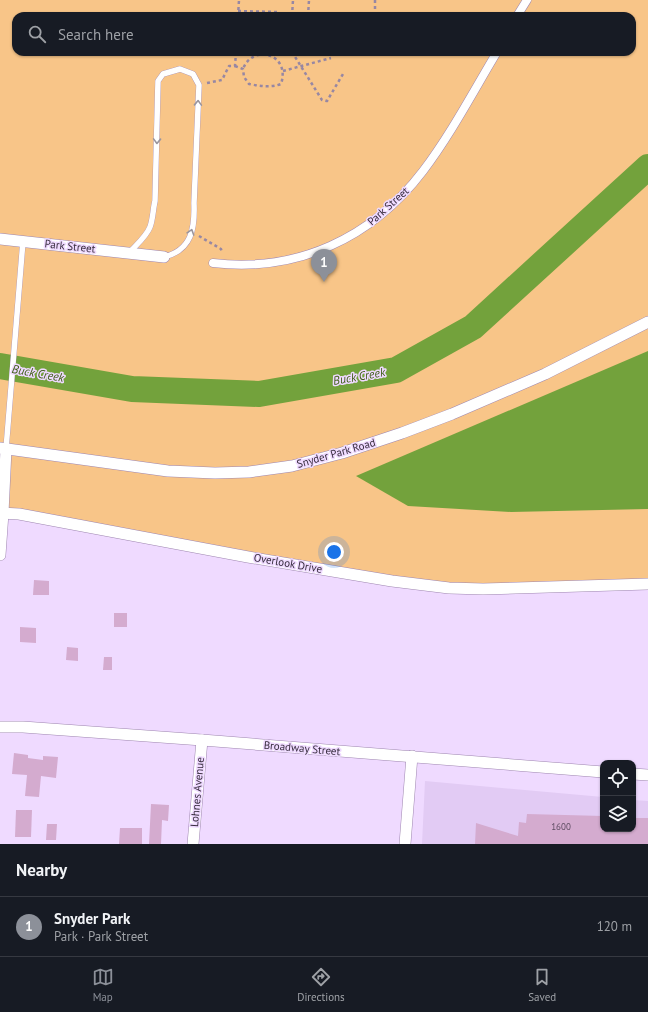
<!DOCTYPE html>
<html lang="en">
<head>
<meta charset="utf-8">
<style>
	:root { --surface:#171b24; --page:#242831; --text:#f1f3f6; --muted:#9ea1a6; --line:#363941; --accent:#8c9099 }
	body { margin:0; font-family:"PT Sans",sans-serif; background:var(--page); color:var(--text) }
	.controls { position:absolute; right:12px; bottom:12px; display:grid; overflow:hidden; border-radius:8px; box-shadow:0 1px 3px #0004 }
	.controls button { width:36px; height:36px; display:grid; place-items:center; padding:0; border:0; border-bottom:1px solid var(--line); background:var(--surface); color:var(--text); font:20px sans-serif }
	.you { position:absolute; left:334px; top:552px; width:14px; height:14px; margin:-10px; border:3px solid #fff; border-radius:50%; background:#1a73e8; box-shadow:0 0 0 6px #1a73e833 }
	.badge { display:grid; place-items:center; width:26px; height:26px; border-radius:50%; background:var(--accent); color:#fff; font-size:13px; font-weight:700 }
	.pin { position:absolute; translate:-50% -33px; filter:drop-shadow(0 1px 2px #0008) }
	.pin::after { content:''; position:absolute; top:21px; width:14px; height:12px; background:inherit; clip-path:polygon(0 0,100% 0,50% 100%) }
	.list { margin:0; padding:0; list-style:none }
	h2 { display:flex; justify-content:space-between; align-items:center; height:52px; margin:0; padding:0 16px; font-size:17px }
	h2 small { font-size:13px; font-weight:400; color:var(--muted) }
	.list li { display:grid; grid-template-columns:26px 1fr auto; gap:12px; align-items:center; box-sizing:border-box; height:60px; padding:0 16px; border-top:1px solid var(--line) }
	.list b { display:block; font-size:15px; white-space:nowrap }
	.list p { margin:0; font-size:13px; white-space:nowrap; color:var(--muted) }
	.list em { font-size:13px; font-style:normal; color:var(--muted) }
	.icon { flex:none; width:22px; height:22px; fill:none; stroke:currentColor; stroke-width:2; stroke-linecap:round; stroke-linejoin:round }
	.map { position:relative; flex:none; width:648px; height:844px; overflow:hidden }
	.search { position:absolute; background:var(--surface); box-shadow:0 1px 3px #0004; left:12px; right:12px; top:12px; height:44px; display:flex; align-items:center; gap:10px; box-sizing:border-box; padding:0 14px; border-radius:12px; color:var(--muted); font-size:15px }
	.sheet { height:112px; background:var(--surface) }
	nav { display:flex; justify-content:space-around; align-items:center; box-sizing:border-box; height:56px; border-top:1px solid var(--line); background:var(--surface); font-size:11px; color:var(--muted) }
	nav a { display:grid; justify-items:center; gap:2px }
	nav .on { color:var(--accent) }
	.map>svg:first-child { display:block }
	.built { fill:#e2cbf4 }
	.green { fill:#f8c588; fill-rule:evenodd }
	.water { fill:#73a23c }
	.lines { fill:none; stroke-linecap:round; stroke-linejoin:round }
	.river { stroke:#73a23c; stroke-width:26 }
	.building { fill:#d4abcf }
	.service-casing { stroke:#9e86b0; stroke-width:6 }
	.pedestrian-casing { stroke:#9e86b0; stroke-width:9 }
	.minor-casing { stroke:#9e86b0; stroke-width:12 }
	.path { stroke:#9787a3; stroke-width:2.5; stroke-dasharray:3 3; stroke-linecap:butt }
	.service { stroke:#fff; stroke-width:5.5 }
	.pedestrian { stroke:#fff; stroke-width:8 }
	.minor { stroke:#fff; stroke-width:11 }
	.oneway { stroke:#9a959e }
	.labels { text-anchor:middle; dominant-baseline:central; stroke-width:3; stroke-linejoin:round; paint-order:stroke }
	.number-label { font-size:9px; fill:#5d4b61 }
	.street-label { font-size:11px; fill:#352b3c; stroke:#efdaff }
	.water-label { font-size:12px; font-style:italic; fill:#3f5e18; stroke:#efdaff }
</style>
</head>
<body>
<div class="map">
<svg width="648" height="844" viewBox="0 0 648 844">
	<rect width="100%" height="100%" fill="#efdaff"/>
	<!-- built -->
	<polygon class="built" points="425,781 603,797 603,829 633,829 633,800 648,801 648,844 422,844"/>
	<!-- green -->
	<path class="green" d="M0,0H648V583L449,588L0,513ZM16,16H632V52H16Z"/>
	<!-- water -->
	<polygon class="water" points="648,351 648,509 511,512 408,506 356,476"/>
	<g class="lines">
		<!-- river -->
		<polyline class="river" points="0,366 132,389 259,394 396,370 473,327 648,167"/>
	</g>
	<!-- building -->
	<g class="building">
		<polygon points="34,580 49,581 49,595 33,595"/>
		<rect x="114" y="613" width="13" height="14"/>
		<polygon points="20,627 36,628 36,643 20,642"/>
		<polygon points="67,647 78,648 78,661 66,660"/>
		<polygon points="104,657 112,657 112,670 103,670"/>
		<polygon points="14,753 28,755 28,758 43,760 43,756 58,757 56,778 41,776 39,797 25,796 27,775 12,774"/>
		<polygon points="151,804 169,805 168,821 162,820 161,844 149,844"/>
		<polygon points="16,810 32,810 31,837 15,837"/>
		<polygon points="527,814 603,816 603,829 633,829 633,818 648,818 648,844 475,844 476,823 518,836 519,822 526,823"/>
		<polygon points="47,824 57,824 56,840 46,840"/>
		<polygon points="120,828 142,828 142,844 119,844"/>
	</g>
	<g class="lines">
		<defs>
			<g id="service">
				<path d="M129,253C136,245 146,237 150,227C153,219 153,209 155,201L158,81L163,74L180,69L193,74L199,85L194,203C195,228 192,250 164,257"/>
				<polyline points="6,449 23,241"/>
			</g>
			<g id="pedestrian">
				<polyline points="517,16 527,0"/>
				<path d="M213,263C297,273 372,238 423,171C451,134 473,92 497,52"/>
			</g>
			<g id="minor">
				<polyline points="0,239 164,257"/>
				<polyline points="0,448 168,471 215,473 249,472 292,466 342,453 402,433 452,414 545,374 648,322"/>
				<polyline points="0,513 19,514 248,557 392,581 449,588 483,589 648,584"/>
				<polyline points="0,555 3,513 6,449"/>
				<polyline points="0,727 23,727 202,740 603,772"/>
				<polyline points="633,774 648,775"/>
				<polyline points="193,844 202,740"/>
				<polyline points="405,844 412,756"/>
			</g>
		</defs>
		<!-- service casing -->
		<use href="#service" class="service-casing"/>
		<!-- pedestrian casing -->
		<use href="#pedestrian" class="pedestrian-casing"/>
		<!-- minor casing -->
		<use href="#minor" class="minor-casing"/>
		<!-- path -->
		<g class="path">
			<polyline points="375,0 375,16"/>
			<polyline points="238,11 277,12 277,16"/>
			<polyline points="238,16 239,0"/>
			<polyline points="292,16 293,0"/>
			<polyline points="308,16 309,0"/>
			<polyline points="292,52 322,100 327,101 343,74"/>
			<path d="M235,66L243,69L244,77L249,84C260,86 270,88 281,84C291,54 253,43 243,69"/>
			<polyline points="283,71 331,58"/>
			<polyline points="207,83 222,80 229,66 235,66 236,52"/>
			<polyline points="199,236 221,249 222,253"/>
		</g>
		<!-- service -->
		<use href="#service" class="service"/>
		<!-- pedestrian -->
		<use href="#pedestrian" class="pedestrian"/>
		<!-- minor -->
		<use href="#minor" class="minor"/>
	</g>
	<!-- one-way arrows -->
	<defs><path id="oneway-chevron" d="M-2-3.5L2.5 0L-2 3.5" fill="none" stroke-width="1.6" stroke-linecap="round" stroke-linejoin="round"/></defs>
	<g class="oneway">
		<use href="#oneway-chevron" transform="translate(198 103) rotate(-88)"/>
		<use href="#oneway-chevron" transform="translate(157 141) rotate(92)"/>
		<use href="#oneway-chevron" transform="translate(191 232) rotate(-72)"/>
	</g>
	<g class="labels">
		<!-- number labels -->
		<g class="number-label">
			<text x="561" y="826">1600</text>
		</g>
		<!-- street labels -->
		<g class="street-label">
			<text transform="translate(388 206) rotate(-42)">Park Street</text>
			<text transform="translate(70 246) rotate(6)">Park Street</text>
			<text transform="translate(336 453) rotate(-16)">Snyder Park Road</text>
			<text transform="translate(288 563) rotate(10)">Overlook Drive</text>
			<text transform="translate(302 748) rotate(5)">Broadway Street</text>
			<text transform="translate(197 792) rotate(-85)">Lohnes Avenue</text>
		</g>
		<!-- water labels -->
		<g class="water-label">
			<text transform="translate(38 373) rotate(10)">Buck Creek</text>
			<text transform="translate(359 376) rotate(-10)">Buck Creek</text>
		</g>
	</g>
</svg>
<div class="controls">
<button><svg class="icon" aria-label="locate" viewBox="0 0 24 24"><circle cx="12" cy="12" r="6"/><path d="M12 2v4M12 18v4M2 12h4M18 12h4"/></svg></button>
<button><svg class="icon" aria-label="layers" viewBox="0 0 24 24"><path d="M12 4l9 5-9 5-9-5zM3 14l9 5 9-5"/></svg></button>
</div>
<div class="you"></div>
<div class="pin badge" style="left:324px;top:282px">1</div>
<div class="search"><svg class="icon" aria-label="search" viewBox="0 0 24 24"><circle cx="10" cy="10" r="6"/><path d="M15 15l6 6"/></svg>Search here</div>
</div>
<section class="sheet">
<h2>Nearby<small></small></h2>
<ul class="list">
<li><span class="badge">1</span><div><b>Snyder Park</b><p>Park · Park Street</p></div><em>120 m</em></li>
</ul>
</section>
<nav>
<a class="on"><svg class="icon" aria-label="map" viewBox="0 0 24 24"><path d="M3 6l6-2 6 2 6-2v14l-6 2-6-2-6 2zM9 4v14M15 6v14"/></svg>Map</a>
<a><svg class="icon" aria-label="directions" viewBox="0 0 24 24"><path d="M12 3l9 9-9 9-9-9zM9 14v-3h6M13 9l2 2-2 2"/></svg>Directions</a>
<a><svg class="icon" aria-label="saved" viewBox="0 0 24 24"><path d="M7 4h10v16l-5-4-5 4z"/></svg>Saved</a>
</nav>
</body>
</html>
